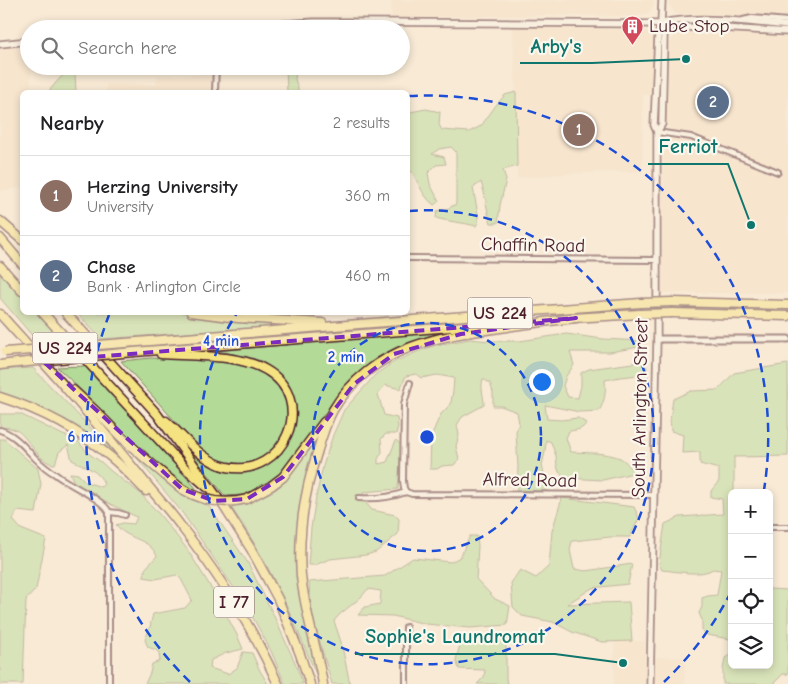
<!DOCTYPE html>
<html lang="en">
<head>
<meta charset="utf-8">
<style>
	:root { --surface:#fff; --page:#f2f2f2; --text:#202124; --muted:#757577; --line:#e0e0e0; --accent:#ea580c }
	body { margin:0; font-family:"Comic Neue",sans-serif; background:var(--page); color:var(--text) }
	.controls { position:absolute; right:15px; bottom:15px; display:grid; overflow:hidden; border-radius:8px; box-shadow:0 2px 8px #0003 }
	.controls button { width:45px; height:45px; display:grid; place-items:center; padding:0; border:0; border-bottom:1px solid var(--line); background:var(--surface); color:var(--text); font:25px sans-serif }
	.you { position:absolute; left:541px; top:381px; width:18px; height:18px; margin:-12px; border:4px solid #fff; border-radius:50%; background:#1a73e8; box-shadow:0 0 0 8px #1a73e833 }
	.badge { display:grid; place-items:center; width:32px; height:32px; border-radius:50%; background:var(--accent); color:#fff; font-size:16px; font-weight:700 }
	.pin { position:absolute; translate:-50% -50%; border:2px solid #fff; box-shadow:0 1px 5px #0006 }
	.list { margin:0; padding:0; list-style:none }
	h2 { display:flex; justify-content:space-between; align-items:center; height:65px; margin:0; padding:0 20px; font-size:21px }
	h2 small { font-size:16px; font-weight:400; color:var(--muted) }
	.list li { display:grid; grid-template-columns:32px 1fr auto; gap:15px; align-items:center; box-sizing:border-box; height:80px; padding:0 20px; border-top:1px solid var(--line) }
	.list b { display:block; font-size:19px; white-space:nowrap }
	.list p { margin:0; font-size:16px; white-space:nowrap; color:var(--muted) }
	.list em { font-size:16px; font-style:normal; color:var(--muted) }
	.icon { flex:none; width:28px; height:28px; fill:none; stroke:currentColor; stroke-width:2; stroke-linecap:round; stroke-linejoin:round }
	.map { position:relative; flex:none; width:788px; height:684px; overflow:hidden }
	.search { position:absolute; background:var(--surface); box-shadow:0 2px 8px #0003; left:20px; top:20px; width:390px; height:55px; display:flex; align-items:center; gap:12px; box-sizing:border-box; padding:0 18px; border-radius:28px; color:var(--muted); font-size:19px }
	.panel { position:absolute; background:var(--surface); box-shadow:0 2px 8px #0003; left:20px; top:90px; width:390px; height:225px; border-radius:8px }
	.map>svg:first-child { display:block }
	.built { fill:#f6e0c5 }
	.green { fill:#b3db97; stroke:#7e7d61 }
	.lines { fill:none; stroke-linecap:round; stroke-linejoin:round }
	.minor-casing { stroke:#4a1f2b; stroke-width:8 }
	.tertiary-casing { stroke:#4a1f2b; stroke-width:9 }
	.secondary-casing { stroke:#4a1f2b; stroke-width:9 }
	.motorway-casing { stroke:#4a1f2b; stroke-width:11 }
	.minor { stroke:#fbf7ec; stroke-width:4 }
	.tertiary { stroke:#fbf7ec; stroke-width:5 }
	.secondary { stroke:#fbf7ec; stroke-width:5.5 }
	.motorway { stroke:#f5e382; stroke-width:8 }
	.motorway-bridge-casing { stroke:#4a1f2b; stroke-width:11; stroke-linecap:butt }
	.motorway-bridge { stroke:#f5e382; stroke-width:8 }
	.marked { fill:none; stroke:#7b2cbf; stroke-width:4; stroke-dasharray:10 6; stroke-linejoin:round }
	.ring { fill:none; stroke:#1d4ed8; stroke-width:2.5; stroke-dasharray:9 6 }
	.labels { text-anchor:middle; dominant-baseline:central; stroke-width:4.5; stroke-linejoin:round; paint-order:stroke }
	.shield { fill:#fbf7ec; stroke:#7f6065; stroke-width:1 }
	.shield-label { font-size:18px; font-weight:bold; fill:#4a1f2b }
	.poi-label { font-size:19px; fill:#4a1f2b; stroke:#fbf7ec; text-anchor:start }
	.street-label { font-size:19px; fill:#4a1f2b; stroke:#fbf7ec }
	.centre { fill:#1d4ed8; stroke:#fbf7ec; stroke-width:2.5 }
	.ring-label { font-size:15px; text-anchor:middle; font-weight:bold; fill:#1d4ed8; stroke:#fbf7ec; stroke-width:4.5; stroke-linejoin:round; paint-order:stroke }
	.leader { fill:none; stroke:#0f766e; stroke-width:2 }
	.callout-dot { fill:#0f766e; stroke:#fbf7ec; stroke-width:2 }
	.callout-label { font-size:20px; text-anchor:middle; font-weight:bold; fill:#0f766e; stroke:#fbf7ec; stroke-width:4.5; stroke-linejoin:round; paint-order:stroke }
</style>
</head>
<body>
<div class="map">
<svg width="788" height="684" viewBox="0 0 788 684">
	<rect width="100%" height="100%" fill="#f8ead5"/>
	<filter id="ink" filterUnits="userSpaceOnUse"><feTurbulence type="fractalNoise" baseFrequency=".02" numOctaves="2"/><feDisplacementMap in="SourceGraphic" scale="10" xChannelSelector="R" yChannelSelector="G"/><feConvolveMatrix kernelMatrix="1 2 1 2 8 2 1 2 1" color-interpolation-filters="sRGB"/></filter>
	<g filter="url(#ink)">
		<!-- built -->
		<g class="built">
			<polygon points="392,0 654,0 653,6 648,13 637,16 548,15 391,18"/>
			<polygon points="669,0 788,0 788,20 733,16 676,14 669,4"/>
			<polygon points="513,26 638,30 653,33 656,45 651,95 643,95 642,171 576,173 517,178 516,92"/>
			<polygon points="685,30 717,31 788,35 788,293 660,293 664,142 676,138 713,149 759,168 770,166 756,159 732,152 712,141 694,133 673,131 666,124 666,91 669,44 678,32"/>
			<polygon points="22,45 29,45 29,66 31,66 30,92 22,92 22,187 0,191 0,48"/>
			<polygon points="158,75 213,75 212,92 106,92 106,84 156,85"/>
			<polygon points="615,641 645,641 645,684 614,684"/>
			<polygon points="652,657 685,658 684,684 651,684"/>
		</g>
		<!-- green -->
		<g class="green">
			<polygon points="286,66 297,66 295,79 299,92 287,92"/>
			<polygon points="65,74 75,74 76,92 48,92 61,77"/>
			<path d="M516,92L517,166L503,170L506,180L500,205L498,223H491C486,210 486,195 481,182L473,188L478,214V222L476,226C462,222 449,222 436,218L437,211L449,208L456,204V152L451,147L439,149L432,154L444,157L446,164L436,165L428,173L430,184L439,201L434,205C420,194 419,180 408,167V131L409,130L410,112L426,109L440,112L439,125L442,130L469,132L481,126L497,104L505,95Z"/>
			<polygon points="0,273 22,297 22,312 37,313 53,329 63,343 41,346 0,298"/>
			<polygon points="179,312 233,320 295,323 298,325 101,339 77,313"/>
			<polygon points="445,331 446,334 378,357 354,378 338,396 319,421 305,444 276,480 261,490 242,495 225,496 185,445 225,469 270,460 284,447 291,433 290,395 283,379 274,370 261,361 245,356 216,351"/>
			<path d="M566,334L603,339L641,341L639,347L610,352H570L574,365L566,376L563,386L568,397L578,398L581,386V373L589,369L640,362L647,367L646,373L640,375L620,377L605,380C606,392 605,401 599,411L580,412L545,405L547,419L561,420L578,418L586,423C583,430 576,430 569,431L566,438L571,452C586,453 605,452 620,458C626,461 631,467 633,473L603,480L566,478L559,472L557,466L556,456L551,442L546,440L545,452L542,465L546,482L547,491L517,490L518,467L516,431L519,423L517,412L501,406H493V392L490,383L483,379C480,389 484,395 484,405L462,417L457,425L459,435L456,446L459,459L454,465L442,466L437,469H430L431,439L435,427L441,414L448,407L451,402L453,391L454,378L437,375L421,378L416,374L406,376L400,389L385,385L378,394L384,415L397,418L398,426L396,434H386L381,439L382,452L378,459V464L387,462L396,440L401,445L398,489L363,492L364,501L372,510L395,515L399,519L398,534L376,552L366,555L330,559L315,565H308L311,528L316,497L323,466L333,435L344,410L376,374L394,362L419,351L436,345L470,339L489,341H520Z"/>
			<polygon points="151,358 204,360 243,364 261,369 281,387 288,404 289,415 285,434 270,455 247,465 230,464 209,457 198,447 121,361"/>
			<path d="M788,364V456L734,457V493H732V665H769V589L788,590V674H783L773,684H723V670L725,658L730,655V639L707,635L702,630V620L699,613L702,607V598L708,596L717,595L721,570L713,569C701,577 676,571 662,570L659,564L665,524L680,517L723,514L722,499L711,497V491L719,481V469L700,464V452L682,453L683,435L671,431L670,420L673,399L691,391L718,390L734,373Z"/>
			<path d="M85,366L195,487L198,492C164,479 137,447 112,421C94,403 76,385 57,367Z"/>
			<polygon points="33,368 106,444 123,460 124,465 79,432 0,395 0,370"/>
			<path d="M20,414L63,435L76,439L88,453L101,462L112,472L140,493L160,515L187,549L207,581L222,607L237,635L243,649L226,653L211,660L210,668L228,674L237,668L243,652L252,653L259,669L268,684H145L150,673L152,664L160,661L159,653L156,650L148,647L145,640L150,627L153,614L185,608L192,600L181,579L177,575L155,579L144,577L145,569L157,556C150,541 138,541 125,533C121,531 119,527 116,525L123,523L134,524L137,517L114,506L75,485L70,473L78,474L86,482L101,487L104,484C100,471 84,466 72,460L68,445L59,452L55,464C39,464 28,436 16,430C11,428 5,427 0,427V414Z"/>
			<path d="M318,435L319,437L305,480L301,501L298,545L319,673L316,674C292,616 267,558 231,507C247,503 268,496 281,485C296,471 306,452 318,435Z"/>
			<polygon points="0,439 4,439 38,469 41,484 36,513 17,511 13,520 21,529 46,539 36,589 26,600 23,684 0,684"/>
			<polygon points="126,445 175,489 194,500 208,505 248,563 273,614 297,667 303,684 285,684 271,651 251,614 232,585 181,511"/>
			<polygon points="562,498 634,507 639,518 630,537 610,537 572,541 570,550 574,569 586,571 632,564 628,584 592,588 567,604 629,602 632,641 602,642 572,632 553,622 522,616 513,607 511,583 520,570 536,578 549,566 552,531"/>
			<polygon points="470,536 477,536 478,546 476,579 495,599 510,606 507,625 470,628 426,624 393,616 358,615 365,607 380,604 381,591 368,589 360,598 339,615 334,621 341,642 350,684 332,684 314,622 310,600 309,582 385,576 413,558 451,562 460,557"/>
			<path d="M506,635V678L507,684H477L484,677L485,670L459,669L456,660L460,645C472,638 476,640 489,643Z"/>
		</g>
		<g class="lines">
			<defs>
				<g id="minor">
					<polyline points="743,20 752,18 788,21"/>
					<polyline points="215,92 216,66"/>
					<polyline points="657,132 691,137 778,172"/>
					<polyline points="408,258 657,260"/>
					<path d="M0,430C16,435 25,448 36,459C42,465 48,470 55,474C68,485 102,498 109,512V684"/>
					<polyline points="406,492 412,494 653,495"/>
					<polyline points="406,492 404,488 403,481 404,404 410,383"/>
					<path d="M359,498C374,499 392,497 406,492"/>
					<polyline points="109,512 118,513 125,515"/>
					<polyline points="772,527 788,527"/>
					<polyline points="406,684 406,627"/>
				</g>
				<polyline id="tertiary" points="657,339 788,339"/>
				<g id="secondary">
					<path d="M663,23C699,15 751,22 788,26"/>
					<polyline points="208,29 314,22 346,22 661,24 676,27 722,28 788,32"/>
					<polyline points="0,44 29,41"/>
					<polyline points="657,132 662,124 664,36 661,24"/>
					<polyline points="650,684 657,339 657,132 654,125 658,36 661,24 662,0"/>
				</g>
				<g id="motorway">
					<polyline points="0,221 22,240"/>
					<polyline points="0,238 22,264"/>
					<polyline points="0,266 22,291"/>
					<polyline points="672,302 788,305"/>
					<polyline points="42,312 184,467 207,487"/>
					<polyline points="65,312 157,414 223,505 251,549 278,599 300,654 310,684"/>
					<polyline points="191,312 238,318 322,323"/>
					<polyline points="672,313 788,316"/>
					<path d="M0,314C49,368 98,424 144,481C156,496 169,510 180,525C218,574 253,628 278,684"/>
					<polyline points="572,318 640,314"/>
					<polyline points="125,343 359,324 641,303"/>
					<polyline points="134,352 503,323"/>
					<path d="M161,354C192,356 239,354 266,370C318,400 284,479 227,467C203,462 184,437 166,421"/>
					<polyline points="0,365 17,363"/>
					<path d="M73,390C90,405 105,420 120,436C140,454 160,472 182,489"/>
					<path d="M0,397C41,410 79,430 112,458C124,468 135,480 146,491"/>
					<polyline points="247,499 271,486 283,477 324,422"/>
					<path d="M323,684C317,648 305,613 301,576C298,534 304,493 317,453C321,439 326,423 333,410C350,381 380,358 411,347C440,336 470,332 500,328C525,324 551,321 576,318"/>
				</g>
			</defs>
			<!-- minor casing -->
			<use href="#minor" class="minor-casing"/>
			<!-- tertiary casing -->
			<use href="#tertiary" class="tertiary-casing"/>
			<!-- secondary casing -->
			<use href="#secondary" class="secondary-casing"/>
			<!-- motorway casing -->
			<use href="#motorway" class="motorway-casing"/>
			<!-- minor -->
			<use href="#minor" class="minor"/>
			<!-- tertiary -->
			<use href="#tertiary" class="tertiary"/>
			<!-- secondary -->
			<use href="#secondary" class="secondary"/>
			<!-- motorway -->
			<use href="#motorway" class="motorway"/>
			<defs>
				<g id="motorway-bridge">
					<polyline points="641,303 672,302"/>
					<polyline points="640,314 672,313"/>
					<polyline points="5,352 125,343"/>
					<polyline points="17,363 134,352"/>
					<path d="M182,489C202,501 224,505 247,499"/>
				</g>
			</defs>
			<!-- motorway-bridge casing -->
			<use href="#motorway-bridge" class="motorway-bridge-casing"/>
			<!-- motorway-bridge -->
			<use href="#motorway-bridge" class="motorway-bridge"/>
		</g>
	</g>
	<!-- marked area -->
	<path d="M0 0H788V684H0ZM576,318L461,334L394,354L354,384L283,477L247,499L214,501L182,489L43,361Z" fill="#f8ead5" fill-opacity=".55" fill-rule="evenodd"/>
	<path class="marked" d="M576,318L461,334L394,354L354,384L283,477L247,499L214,501L182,489L43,361Z"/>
	<!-- distance rings -->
	<g class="ring">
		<circle cx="427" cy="437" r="114"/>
		<path d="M409 211A227 227 0 1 1 237 313"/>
		<path d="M731 592A341 341 0 0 1 664 682M190 682A341 341 0 0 1 109 315M409 96A341 341 0 0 1 764 490"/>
	</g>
	<!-- icons -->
	<defs>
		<symbol id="building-pin" viewBox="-11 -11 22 30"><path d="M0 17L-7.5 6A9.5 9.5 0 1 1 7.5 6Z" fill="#d1495b" stroke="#fbf7ec"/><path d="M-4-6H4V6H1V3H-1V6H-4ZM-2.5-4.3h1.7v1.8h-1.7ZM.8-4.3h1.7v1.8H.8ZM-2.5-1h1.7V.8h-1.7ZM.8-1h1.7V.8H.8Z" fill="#fff"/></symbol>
	</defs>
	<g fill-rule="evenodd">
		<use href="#building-pin" x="620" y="14" width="25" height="34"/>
	</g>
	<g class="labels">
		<!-- shield labels -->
		<g class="shield">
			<rect x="467.5" y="297.5" width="65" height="31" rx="4"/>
			<rect x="32.5" y="332.5" width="65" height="31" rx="4"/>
			<rect x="214" y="586.5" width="40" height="31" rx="4"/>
		</g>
		<g class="shield-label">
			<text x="500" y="313">US 224</text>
			<text x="65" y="348">US 224</text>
			<text x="234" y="602">I 77</text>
		</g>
		<!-- poi labels -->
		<g class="poi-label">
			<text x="649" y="26">Lube Stop</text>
		</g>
		<!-- street labels -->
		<g class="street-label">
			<text transform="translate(533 245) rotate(1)">Chaffin Road</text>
			<text transform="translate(640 408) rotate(-89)">South Arlington Street</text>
			<text transform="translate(530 480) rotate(1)">Alfred Road</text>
		</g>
	</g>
	<circle cx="427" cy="437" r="8" class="centre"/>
	<g class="ring-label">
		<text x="221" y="346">4 min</text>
		<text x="346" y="362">2 min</text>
		<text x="86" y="442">6 min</text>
	</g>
	<!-- callouts -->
	<path class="leader" d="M686 59L592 63H520M751 225L728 164H648M623 663L555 654H355"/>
	<g class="callout-dot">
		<circle cx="686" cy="59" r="5"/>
		<circle cx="751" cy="225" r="5"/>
		<circle cx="623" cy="663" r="5"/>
	</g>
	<g class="callout-label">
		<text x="556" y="53">Arby's</text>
		<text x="688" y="153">Ferriot</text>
		<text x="455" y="643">Sophie's Laundromat</text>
	</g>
</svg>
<div class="controls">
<button>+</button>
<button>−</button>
<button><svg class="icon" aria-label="locate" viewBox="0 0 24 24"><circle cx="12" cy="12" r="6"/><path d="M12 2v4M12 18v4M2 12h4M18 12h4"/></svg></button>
<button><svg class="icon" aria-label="layers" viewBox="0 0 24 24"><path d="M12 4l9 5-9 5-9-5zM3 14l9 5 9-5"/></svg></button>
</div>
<div class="you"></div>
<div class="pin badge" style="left:579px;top:130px;background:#8d6e63">1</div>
<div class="pin badge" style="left:713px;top:102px;background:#5c6f8a">2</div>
<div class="search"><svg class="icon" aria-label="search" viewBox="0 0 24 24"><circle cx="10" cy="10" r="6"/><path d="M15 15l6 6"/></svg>Search here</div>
<section class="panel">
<h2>Nearby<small>2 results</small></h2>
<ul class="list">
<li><span class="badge" style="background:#8d6e63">1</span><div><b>Herzing University</b><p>University</p></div><em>360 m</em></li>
<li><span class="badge" style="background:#5c6f8a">2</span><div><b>Chase</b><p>Bank · Arlington Circle</p></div><em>460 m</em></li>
</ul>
</section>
</div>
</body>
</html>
